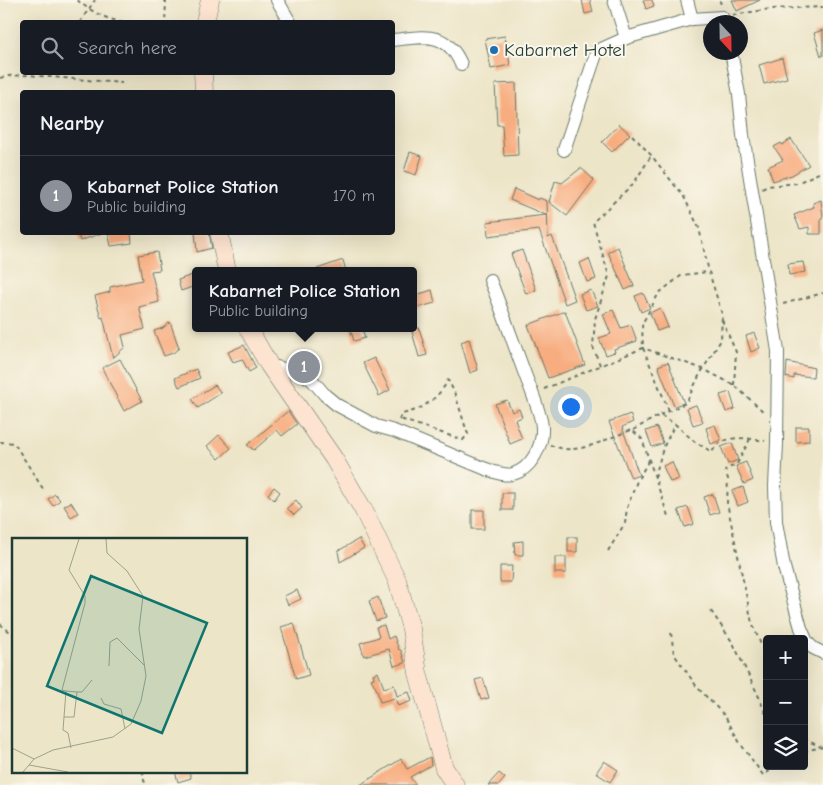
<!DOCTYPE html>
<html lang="en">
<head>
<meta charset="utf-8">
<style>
	:root { --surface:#171b24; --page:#242831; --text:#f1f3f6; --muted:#9ea1a6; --line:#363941; --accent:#8c9099 }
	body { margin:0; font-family:"Comic Neue",sans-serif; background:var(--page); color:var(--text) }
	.controls { position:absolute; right:15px; bottom:15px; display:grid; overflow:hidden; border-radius:5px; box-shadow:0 5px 20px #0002 }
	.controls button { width:45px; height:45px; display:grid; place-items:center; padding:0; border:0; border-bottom:1px solid var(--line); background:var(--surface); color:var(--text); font:25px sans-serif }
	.compass { position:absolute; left:703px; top:15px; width:45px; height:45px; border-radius:50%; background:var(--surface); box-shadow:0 5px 20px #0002; rotate:158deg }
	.you { position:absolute; left:570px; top:406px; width:18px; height:18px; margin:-12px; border:4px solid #fff; border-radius:50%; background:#1a73e8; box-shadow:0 0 0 8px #1a73e833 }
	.badge { display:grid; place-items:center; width:32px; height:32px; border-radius:50%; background:var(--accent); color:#fff; font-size:16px; font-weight:700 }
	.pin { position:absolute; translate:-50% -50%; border:2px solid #fff; box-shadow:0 1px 5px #0006 }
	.popup { position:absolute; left:192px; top:267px; width:225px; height:65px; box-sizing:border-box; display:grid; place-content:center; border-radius:5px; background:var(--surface); filter:drop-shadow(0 1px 4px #0005); font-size:16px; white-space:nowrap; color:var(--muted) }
	.popup b { font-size:19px; color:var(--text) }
	.popup::after { content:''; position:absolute; left:50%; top:100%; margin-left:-10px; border:10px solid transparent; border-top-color:var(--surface) }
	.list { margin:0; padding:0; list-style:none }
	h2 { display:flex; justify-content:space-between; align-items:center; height:65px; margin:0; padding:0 20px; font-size:21px }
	h2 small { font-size:16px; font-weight:400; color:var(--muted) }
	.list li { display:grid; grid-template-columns:32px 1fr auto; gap:15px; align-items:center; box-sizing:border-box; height:80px; padding:0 20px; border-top:1px solid var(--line) }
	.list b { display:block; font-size:19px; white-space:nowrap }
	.list p { margin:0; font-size:16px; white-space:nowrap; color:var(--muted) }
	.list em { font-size:16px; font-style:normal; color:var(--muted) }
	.icon { flex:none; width:28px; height:28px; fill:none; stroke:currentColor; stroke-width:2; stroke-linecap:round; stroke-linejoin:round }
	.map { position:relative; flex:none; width:823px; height:785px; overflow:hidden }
	.search { position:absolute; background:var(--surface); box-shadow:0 5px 20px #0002; left:20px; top:20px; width:375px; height:55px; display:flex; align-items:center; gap:12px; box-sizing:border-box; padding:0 18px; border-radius:5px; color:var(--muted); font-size:19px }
	.panel { position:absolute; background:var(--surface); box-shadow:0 5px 20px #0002; left:20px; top:90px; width:375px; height:145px; border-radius:5px }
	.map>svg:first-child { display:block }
	.building { fill:#f8ad80 }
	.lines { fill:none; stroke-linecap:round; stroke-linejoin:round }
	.minor-casing { stroke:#677868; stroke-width:14 }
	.secondary-casing { stroke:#677868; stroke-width:19 }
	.path { stroke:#677868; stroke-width:2; stroke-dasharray:4 4; stroke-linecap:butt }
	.minor { stroke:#fff; stroke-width:12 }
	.secondary { stroke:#fde4d1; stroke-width:18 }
	.poi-dot { fill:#1f6fb2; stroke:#fbf7ec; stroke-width:2 }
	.labels { text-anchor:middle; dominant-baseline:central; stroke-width:4; stroke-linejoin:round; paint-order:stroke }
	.poi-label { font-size:19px; fill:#1f3d34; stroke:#fbf7ec; text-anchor:start }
	.inset-road { fill:none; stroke:#9ba28d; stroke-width:1 }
	.view { fill:#0f766e; fill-opacity:0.15; stroke:#0f766e; stroke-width:2.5 }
	.inset-edge { fill:none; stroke:#1f3d34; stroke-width:2.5 }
</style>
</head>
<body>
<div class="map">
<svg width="823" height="785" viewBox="0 0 823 785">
	<rect width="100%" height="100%" fill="#fbf7ec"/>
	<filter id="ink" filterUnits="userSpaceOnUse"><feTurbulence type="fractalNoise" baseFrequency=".02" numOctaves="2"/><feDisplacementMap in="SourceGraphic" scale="10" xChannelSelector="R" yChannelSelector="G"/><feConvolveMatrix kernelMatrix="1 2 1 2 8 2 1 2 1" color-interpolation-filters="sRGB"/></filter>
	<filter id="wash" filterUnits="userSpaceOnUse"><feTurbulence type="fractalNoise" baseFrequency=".0096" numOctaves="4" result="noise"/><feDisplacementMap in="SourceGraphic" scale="20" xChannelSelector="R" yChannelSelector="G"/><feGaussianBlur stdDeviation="1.12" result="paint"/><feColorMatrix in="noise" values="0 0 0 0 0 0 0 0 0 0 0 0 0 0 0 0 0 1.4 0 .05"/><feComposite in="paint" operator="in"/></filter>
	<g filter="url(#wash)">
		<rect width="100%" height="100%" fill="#ede5c8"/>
		<g id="blocks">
			<!-- building -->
			<g class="building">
				<polygon points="582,0 590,0 593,12 585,14"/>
				<polygon points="643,0 652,0 654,6 646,9"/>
				<polygon points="732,0 760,0 737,11"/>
				<polygon points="823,30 823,56 821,56 814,33"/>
				<polygon points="505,36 510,65 491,69 485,39"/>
				<polygon points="782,58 787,78 764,84 759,65"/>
				<polygon points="516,83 518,155 504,156 502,125 497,125 495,84"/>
				<polygon points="619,124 630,134 612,152 602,142"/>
				<polygon points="791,139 809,165 792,175 773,181 768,167 783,160 774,147 781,143 782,145"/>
				<polygon points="410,152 422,156 416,175 404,171"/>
				<polygon points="581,168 594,180 567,216 549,202 555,181 562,183"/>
				<polygon points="514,189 538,200 539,198 547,201 548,238 552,236 575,300 565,304 539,230 488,236 487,222 546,215 510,200"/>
				<polygon points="821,200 823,217 821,218 821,234 809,234 809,227 800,229 794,215 814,207 813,203"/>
				<polygon points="77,232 101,232 102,233 80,241"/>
				<polygon points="108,232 131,232 132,243 111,246"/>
				<polygon points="195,232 209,232 212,248 197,252"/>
				<polygon points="618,247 634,286 625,290 608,252"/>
				<polygon points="522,250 536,290 526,294 511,254"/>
				<polygon points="157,252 160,270 151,271 159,302 139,307 145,329 122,335 125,347 113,358 103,317 101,318 95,296 110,292 110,287 142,280 138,255"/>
				<polygon points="589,259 596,279 587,282 580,263"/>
				<polygon points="343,260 346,271 317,271 317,269"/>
				<polygon points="803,262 805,272 789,275 788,264"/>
				<polygon points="195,274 195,286 181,291 178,280"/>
				<polygon points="432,290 435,303 413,309 413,296"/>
				<polygon points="591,290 598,306 586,310 580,294"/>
				<polygon points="643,293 650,308 641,312 635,296"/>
				<polygon points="660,308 668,327 657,331 650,313"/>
				<polygon points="613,310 621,328 631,325 637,341 614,349 615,352 606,355 599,338 611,334 603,314"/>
				<polygon points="565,311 585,365 548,378 528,325"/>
				<polygon points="170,322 179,348 173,353 164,356 154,331 163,328"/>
				<polygon points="350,328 362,328 365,338 354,341"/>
				<polygon points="411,328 419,328 427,355 419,357"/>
				<polygon points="754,333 760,348 751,352 746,336"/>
				<polygon points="469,339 478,370 470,373 461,342"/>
				<polygon points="244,345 256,368 249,372 242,359 233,362 228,352"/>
				<polygon points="374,358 390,390 379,396 363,363"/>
				<polygon points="120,359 142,401 124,411 102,368"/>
				<polygon points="668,362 684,403 674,406 658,366"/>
				<polygon points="787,362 814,368 813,377 794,375 794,379 786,377"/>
				<polygon points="196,369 200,378 179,387 175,378"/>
				<polygon points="215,385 221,393 198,408 192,399"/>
				<polygon points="730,392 735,409 726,412 720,395"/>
				<polygon points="507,400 512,412 519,409 522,417 515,420 522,439 510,444 495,404"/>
				<polygon points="696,405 703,422 693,425 687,408"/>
				<polygon points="288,411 297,424 282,436 277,430 254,450 247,445"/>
				<polygon points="630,414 633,422 622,427 639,475 631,478 609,422"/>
				<polygon points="715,425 721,440 711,444 706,428"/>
				<polygon points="657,427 663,443 652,447 646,431"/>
				<polygon points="796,427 809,427 809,441 796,442"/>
				<polygon points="219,435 231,448 219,459 207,446"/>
				<polygon points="732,443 738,460 728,464 721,447"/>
				<polygon points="672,462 679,479 670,482 663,466"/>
				<polygon points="746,462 753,480 744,484 736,466"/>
				<polygon points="274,487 280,492 274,500 268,494"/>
				<polygon points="743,487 748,502 738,506 732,491"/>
				<rect x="502" y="493" width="11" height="17"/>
				<polygon points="55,494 60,500 53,506 48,499"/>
				<polygon points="713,494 719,512 710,515 704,497"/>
				<polygon points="296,500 302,508 294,515 287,508"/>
				<polygon points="71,502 78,513 71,517 64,506"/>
				<polygon points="688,507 694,524 685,527 678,510"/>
				<rect x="472" y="510" width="12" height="19"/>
				<rect x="568" y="537" width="9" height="15"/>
				<polygon points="359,539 364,548 340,562 338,551"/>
				<polygon points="523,541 523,555 515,555 514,542"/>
				<rect x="555" y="557" width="11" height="16"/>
				<polygon points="500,566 512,566 511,582 500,582"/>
				<polygon points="297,590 301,599 288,605 284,596"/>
				<polygon points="378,597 385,618 376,621 369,601"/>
				<polygon points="294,623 309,675 296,679 281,627"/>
				<polygon points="384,625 388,639 394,636 399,650 401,650 405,663 394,666 389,649 364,656 360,643 379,637 376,627"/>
				<polygon points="378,672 384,688 394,685 397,696 409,692 412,701 398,706 395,698 380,702 377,690 371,679 374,678 373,674"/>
				<polygon points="483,678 489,698 481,700 475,680"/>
				<polygon points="430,757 431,765 410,777 416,785 360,785 401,759 407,769"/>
				<polygon points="604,761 618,770 610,782 596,773"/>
				<polygon points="175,771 189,771 191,778 178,782"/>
				<polygon points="499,773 505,778 499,785 488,785"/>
			</g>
		</g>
	</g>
	<g filter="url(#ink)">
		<use href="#blocks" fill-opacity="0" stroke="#677868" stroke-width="1"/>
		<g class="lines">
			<defs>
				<g id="minor">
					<polyline points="277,0 290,22"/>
					<polyline points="614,0 626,38 692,19"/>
					<polyline points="687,0 692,19 722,17 723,22"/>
					<path d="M392,40C424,37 446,30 461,64"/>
					<polyline points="731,52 739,94 743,135 778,351 777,443 775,486 776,522 784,567 801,628 807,642 813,648 823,653"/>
					<polyline points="564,150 597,51 626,38"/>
					<path d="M269,365L304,374L313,381L325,395L337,405L376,426L394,431L486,469C495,472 504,476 513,474C531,469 543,446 542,428C542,416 531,390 526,377C514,345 503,312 490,280"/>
				</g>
				<g id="secondary">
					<polyline points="205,22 210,0"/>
					<polyline points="203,72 204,92"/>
					<polyline points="219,232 227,271"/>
					<polyline points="248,328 269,365 334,459 364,511 397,580 411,629 418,673 444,768 455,785"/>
				</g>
			</defs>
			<!-- minor casing -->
			<use href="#minor" class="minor-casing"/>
			<!-- secondary casing -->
			<use href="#secondary" class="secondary-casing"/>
			<!-- path -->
			<g class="path">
				<path d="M77,0C92,12 106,20 125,22"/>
				<polyline points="164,0 166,2 165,22"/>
				<polyline points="720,0 721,7"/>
				<polyline points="733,15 770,9 823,7"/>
				<polyline points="80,22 95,0"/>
				<polyline points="0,78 7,76 28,75 122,83"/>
				<polyline points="632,135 651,155 684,197 699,228 709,272 722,314 721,340 700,374 686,403 660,415"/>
				<polyline points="762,189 768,186 797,183 823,171"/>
				<polyline points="783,304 823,293"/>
				<polyline points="722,320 736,352 734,385"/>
				<polyline points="600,365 593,347 595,319 609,276 593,222 634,183 651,156"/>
				<polyline points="544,389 643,348 703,369 734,385 765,413"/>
				<polyline points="669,411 643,348 642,324 659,293 682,275 708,272"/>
				<path d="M399,420L402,414C422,410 439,398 448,380C458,397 461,416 468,434L463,440L400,419"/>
				<path d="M633,430L660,415L675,424L695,442L712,452C714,449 717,444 720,443C733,435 752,439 765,441"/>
				<polyline points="750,439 737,464 725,470 728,479 727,503 752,623 767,659"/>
				<polyline points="0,442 14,443 45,492"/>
				<path d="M550,445C557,447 564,450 570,449C592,449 611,436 632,430L642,439L669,519"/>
				<polyline points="655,477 663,448 675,424"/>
				<polyline points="608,551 625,523 627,508 637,481 649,460"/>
				<polyline points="711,611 733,643 759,697 767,718"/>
				<polyline points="0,624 14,635"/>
				<polyline points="671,633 674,654 697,687 725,716 740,743 763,775 778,766"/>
				<polyline points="14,720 11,723 14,731"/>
				<polyline points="804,739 821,747"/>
				<polyline points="804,751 823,747"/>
				<polyline points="143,771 144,781 148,785"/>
			</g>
			<!-- minor -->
			<use href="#minor" class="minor"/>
			<!-- secondary -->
			<use href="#secondary" class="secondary"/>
		</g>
	</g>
	<!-- markers -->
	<circle class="poi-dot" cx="494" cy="50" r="5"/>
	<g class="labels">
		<!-- poi labels -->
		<g class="poi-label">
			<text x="504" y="50">Kabarnet Hotel</text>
		</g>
	</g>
	<!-- overview -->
	<g transform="translate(12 538)">
		<rect width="235" height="235" fill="#ede5c8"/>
		<path class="inset-road" d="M97,128L98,104L105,100L133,128M54,153L65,154L62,179H52L54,153L50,152L73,65V58L57,32L67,1M65,154H70L80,142M89,160L92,166L109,171L113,191M52,179L51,192L56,195L59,210M0,210L22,221M17,227L22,221L41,212L101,199L119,186L129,163L134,138L127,91L131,58L115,33L95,15L94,1M11,234L17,227L56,234"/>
		<path class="view" d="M79,38L195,85L150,195L35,148Z"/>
		<rect width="235" height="235" class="inset-edge"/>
	</g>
</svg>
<div class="controls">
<button>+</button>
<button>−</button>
<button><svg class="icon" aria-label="layers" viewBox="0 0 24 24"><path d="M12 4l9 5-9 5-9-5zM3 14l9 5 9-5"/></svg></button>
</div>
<svg class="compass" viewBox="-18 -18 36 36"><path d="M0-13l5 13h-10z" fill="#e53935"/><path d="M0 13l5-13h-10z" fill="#9ea1a6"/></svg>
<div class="you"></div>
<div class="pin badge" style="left:304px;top:367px">1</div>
<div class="popup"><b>Kabarnet Police Station</b>Public building</div>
<div class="search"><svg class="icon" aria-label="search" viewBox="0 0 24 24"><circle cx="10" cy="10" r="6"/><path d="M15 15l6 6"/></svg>Search here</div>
<section class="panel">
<h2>Nearby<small></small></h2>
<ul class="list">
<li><span class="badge">1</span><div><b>Kabarnet Police Station</b><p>Public building</p></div><em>170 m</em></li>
</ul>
</section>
</div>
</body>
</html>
